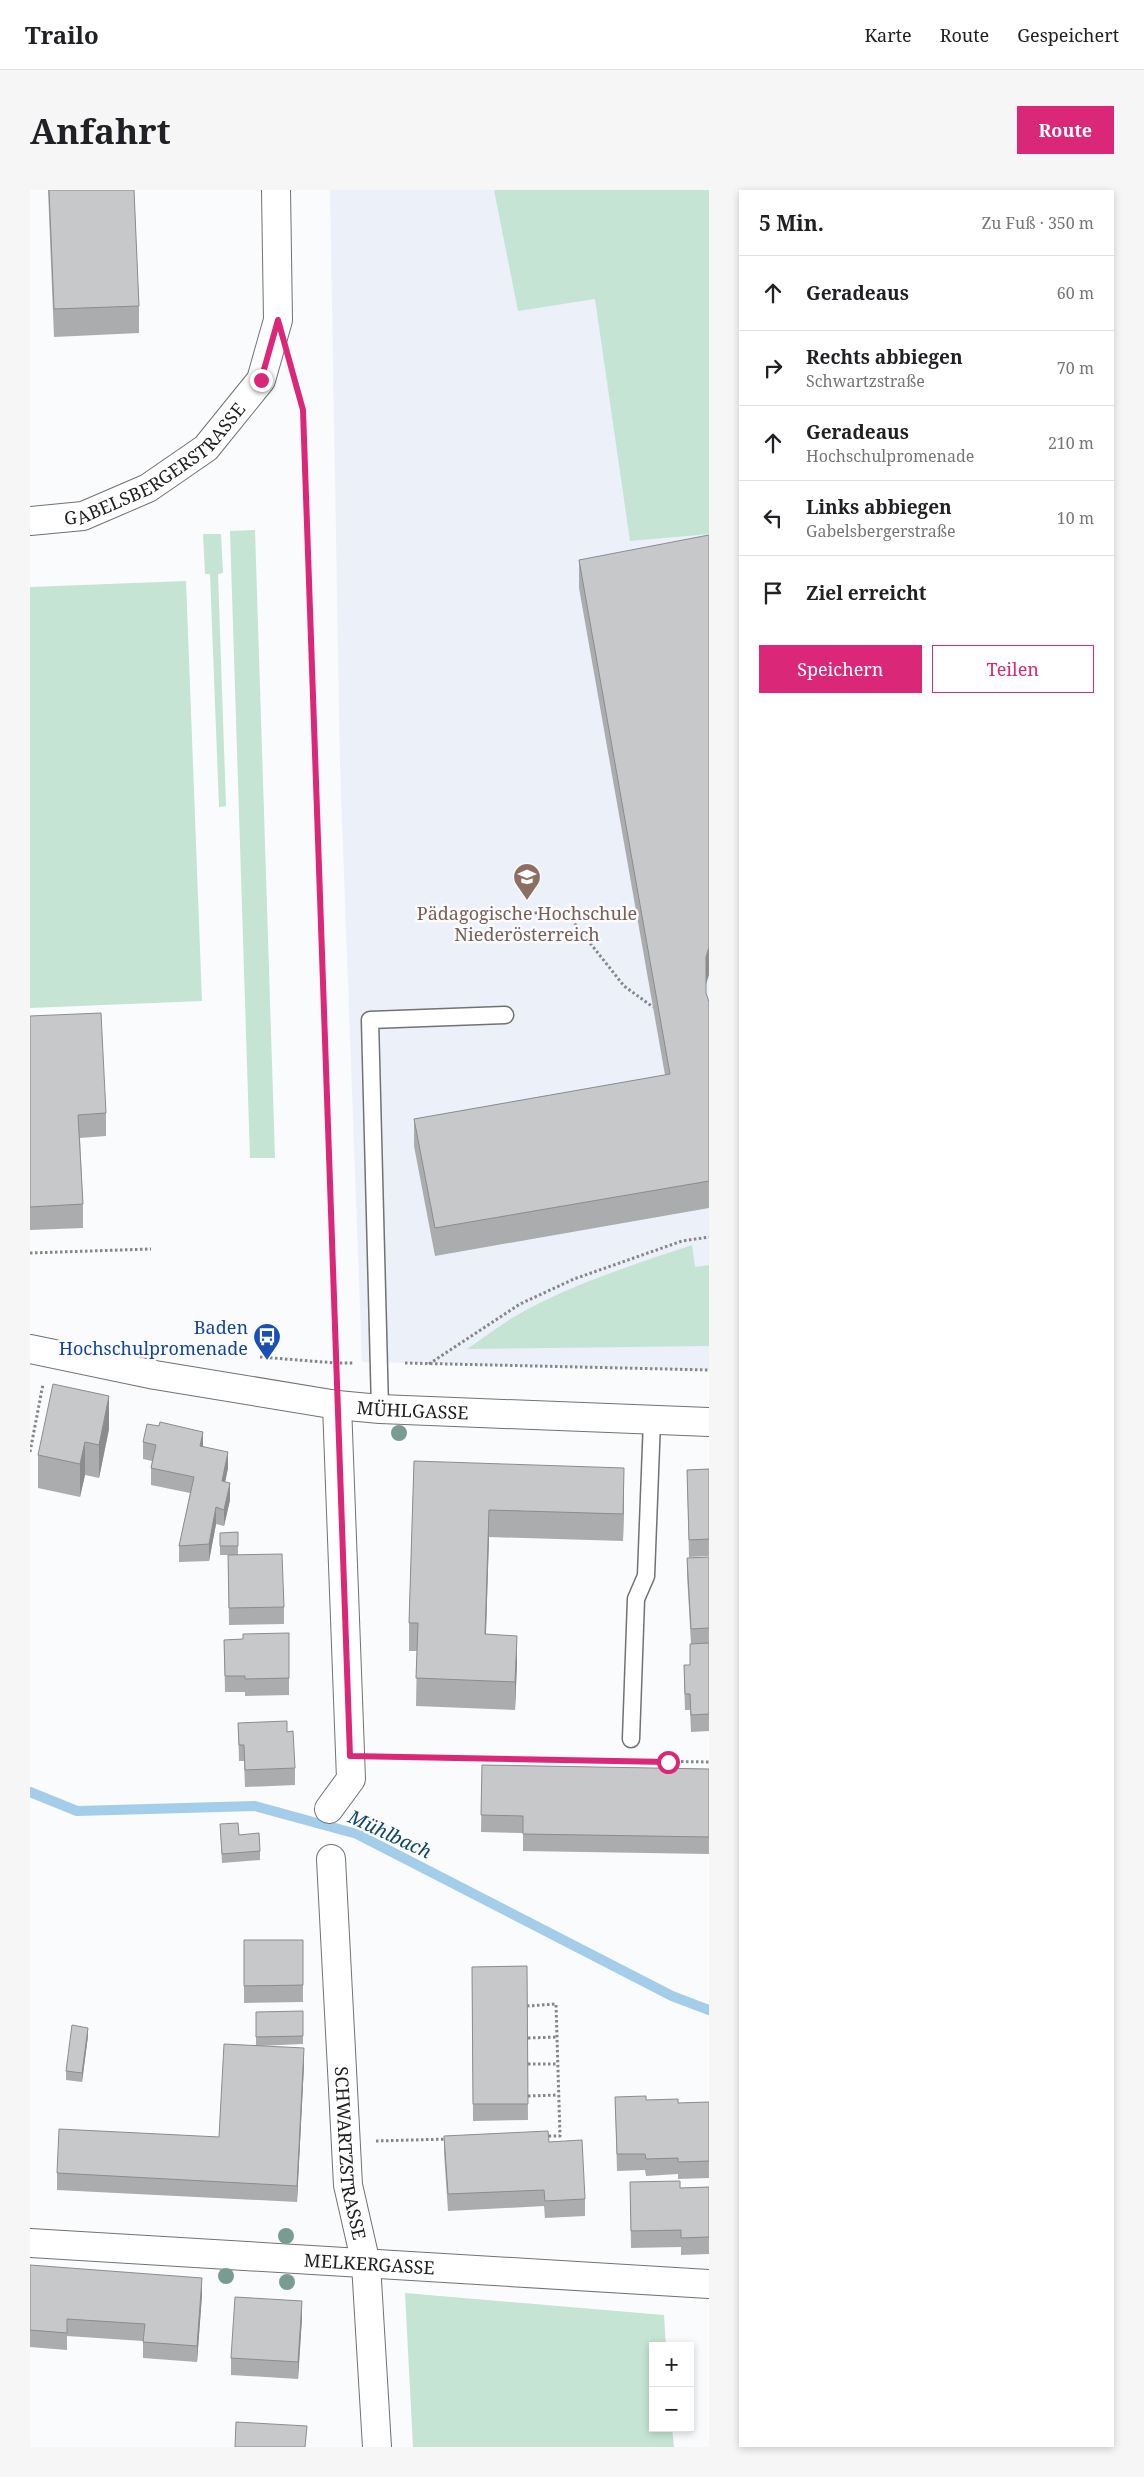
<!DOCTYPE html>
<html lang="de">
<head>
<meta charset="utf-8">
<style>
	:root { --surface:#fff; --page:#f6f6f6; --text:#202124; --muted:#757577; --line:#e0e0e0; --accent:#db2777 }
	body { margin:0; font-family:"Noto Serif",serif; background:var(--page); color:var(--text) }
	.controls { position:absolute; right:15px; bottom:15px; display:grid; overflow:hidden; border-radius:0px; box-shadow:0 2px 8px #0003 }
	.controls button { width:45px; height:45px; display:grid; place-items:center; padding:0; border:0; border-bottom:1px solid var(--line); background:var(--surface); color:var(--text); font:25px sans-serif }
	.stop { position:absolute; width:15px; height:15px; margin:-11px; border:4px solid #db2777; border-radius:50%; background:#fff }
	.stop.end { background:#db2777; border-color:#fff; box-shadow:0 1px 5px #0008 }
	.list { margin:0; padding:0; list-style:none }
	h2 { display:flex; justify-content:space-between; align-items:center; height:65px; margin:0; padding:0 20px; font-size:21px }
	h2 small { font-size:16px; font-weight:400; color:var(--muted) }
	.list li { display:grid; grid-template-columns:32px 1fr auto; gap:15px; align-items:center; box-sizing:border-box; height:75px; padding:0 20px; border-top:1px solid var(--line) }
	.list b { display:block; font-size:19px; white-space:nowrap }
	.list p { margin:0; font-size:16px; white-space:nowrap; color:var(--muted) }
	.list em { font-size:16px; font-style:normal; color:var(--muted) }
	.actions { display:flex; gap:10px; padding:15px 20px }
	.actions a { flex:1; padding:11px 0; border:1px solid var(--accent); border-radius:0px; text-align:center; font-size:18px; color:var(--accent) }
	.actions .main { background:var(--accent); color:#fff }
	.icon { flex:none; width:28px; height:28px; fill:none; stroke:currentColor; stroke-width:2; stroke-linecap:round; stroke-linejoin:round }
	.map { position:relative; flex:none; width:679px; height:2257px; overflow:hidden; border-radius:0px }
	header { display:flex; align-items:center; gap:30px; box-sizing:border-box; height:70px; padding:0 25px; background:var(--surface); border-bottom:1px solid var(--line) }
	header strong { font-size:24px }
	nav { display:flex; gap:28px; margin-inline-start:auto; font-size:18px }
	.intro { display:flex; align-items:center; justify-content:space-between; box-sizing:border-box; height:120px; padding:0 30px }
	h1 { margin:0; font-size:35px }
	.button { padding:12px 22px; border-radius:0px; background:var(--accent); color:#fff; font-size:18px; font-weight:700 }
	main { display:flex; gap:30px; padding:0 30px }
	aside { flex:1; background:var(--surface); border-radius:0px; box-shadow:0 2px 8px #0003 }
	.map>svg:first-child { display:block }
	.built { fill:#ecf0f9 }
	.green { fill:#c5e4d4 }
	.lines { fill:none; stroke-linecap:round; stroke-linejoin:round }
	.stream { stroke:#a3cde8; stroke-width:10 }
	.service-casing { stroke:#717273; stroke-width:19 }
	.minor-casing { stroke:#717273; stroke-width:30 }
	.tertiary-casing { stroke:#717273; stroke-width:30 }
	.path { stroke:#858687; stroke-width:3; stroke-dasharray:2.5 2.5; stroke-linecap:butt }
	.service { stroke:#fff; stroke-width:16 }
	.minor { stroke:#fff; stroke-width:28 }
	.tertiary { stroke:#fff; stroke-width:28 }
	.tree { fill:#7a9b90 }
	.wall { fill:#abacae }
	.shaded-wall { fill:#8b8c8d }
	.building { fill:#c7c8ca; stroke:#8b8c8d }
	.route { stroke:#db2777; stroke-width:6 }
	.labels { text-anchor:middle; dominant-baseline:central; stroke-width:5; stroke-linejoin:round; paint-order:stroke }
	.street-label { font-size:18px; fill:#212122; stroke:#fafbfd }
	.education-label { font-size:18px; fill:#785e54; stroke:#fafbfd }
	.transit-label { font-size:18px; fill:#164399; stroke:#fafbfd; text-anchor:end }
	.water-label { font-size:19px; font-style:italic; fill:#124762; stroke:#fafbfd }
</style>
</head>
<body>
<header>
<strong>Trailo</strong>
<nav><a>Karte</a><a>Route</a><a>Gespeichert</a></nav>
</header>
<div class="intro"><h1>Anfahrt</h1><a class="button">Route</a></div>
<main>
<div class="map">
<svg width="679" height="2257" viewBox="0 0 679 2257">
	<rect width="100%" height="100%" fill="#fafbfd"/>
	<!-- built -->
	<polygon class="built" points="300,0 679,0 679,1180 332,1172 310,576"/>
	<!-- green -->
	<g class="green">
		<polygon points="464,0 679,0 679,344 600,351 565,109 488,121"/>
		<polygon points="225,340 245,968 220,968 200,341"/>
		<polygon points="173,344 191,344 193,383 188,384 196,616 189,617 180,384 175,384"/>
		<polygon points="156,391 172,811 0,818 0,397"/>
		<path d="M662,1055L665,1077L679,1075V1156L437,1159C452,1149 466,1138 482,1128C536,1096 602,1075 662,1055Z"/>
		<polygon points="375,2103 634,2125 636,2156 623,2156 623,2238 642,2238 644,2257 383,2257"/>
	</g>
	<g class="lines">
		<!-- stream -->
		<polyline class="stream" points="0,1602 47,1621 225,1616 327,1644 642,1806 679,1820"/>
		<defs>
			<g id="service">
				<polyline points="350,1219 340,830 475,825"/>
				<polyline points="601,1549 606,1409 616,1386 622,1230"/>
			</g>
			<g id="minor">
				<path id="s1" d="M0,331L53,326L118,298L176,258L231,190L248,130L246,0"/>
				<polyline points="299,1619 321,1589 307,1215"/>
				<path id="s2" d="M301,1669L318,1995L336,2074L347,2257"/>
				<path id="s3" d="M0,2053L679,2094"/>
			</g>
			<g id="tertiary">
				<path id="s4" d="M0,1159L125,1185L307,1215L350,1219L679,1232"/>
			</g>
		</defs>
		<!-- service casing -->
		<use href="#service" class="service-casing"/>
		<!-- minor casing -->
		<use href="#minor" class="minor-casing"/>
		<!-- tertiary casing -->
		<use href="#tertiary" class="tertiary-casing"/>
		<!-- path -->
		<g class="path">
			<polyline points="265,192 273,220 306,1184"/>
			<polyline points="470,729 517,721 538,725 594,796 623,817"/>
			<polyline points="0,1063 121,1059"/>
			<polyline points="230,1167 306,1173 323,1173"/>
			<polyline points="375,1173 679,1180"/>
			<polyline points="399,1174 490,1114 544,1089 652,1051 679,1047"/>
			<polyline points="0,1262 13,1194"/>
			<polyline points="351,1566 587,1571"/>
			<polyline points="616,1571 679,1572"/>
			<polyline points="497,1816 526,1814 530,1946 516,1946"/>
			<polyline points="498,1848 527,1847"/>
			<polyline points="498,1874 528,1874"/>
			<polyline points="498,1906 528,1905"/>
			<polyline points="346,1951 418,1949"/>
		</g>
		<!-- service -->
		<use href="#service" class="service"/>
		<!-- minor -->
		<use href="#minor" class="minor"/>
		<!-- tertiary -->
		<use href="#tertiary" class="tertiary"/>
	</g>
	<!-- trees -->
	<g class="tree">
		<circle cx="369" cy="1243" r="8"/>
		<circle cx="256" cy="2046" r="8"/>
		<circle cx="196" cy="2086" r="8"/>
		<circle cx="257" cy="2092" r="8"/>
	</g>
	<!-- wall -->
	<g class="wall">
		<polygon points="18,0 104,0 109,116 109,143 24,147"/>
		<polygon points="549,370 676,794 676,803 679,812 679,1018 405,1066 384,956 384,929 635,885 549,398"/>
		<polygon points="0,826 76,923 76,946 50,948 53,1014 53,1038 0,1040"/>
		<polygon points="79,1239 69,1288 55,1285 50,1307 8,1298 8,1265"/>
		<polygon points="113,1252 173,1256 198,1278 195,1291 200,1310 194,1336 186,1334 179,1371 149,1372 149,1356 160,1303 121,1295 121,1278 122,1271 113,1269"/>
		<polygon points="384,1271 594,1306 593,1351 459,1347 456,1444 487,1473 485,1520 386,1516 387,1461 379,1461 379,1433"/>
		<polygon points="679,1279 679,1366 659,1367 657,1280"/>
		<polygon points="208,1342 208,1365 190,1365 190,1343"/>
		<polygon points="198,1365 254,1417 254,1434 199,1435"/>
		<polygon points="679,1367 679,1541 661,1542 660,1520 655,1520 654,1491 654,1475 660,1475 660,1454 661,1454 657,1385 657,1368"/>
		<polygon points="259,1443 259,1505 215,1506 215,1502 195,1502 194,1450 213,1449"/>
		<polygon points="208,1533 257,1542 265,1578 265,1595 215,1597 214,1571 209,1571"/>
		<polygon points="452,1575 679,1579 679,1664 493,1661 493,1643 451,1642"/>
		<polygon points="190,1634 209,1645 230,1661 230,1670 192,1673"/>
		<polygon points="214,1750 273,1750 273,1812 214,1813"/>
		<polygon points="497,1776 498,1930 443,1931 442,1777"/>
		<polygon points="226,1822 273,1846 273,1854 227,1856 274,1875 267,2012 27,2000 27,1983 189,1947 226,1856"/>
		<polygon points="58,1846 52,1892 36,1890 36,1881"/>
		<polygon points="585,1907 648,1913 679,1912 679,1988 648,1989 648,1984 616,1986 615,1980 587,1981"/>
		<polygon points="414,1946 519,1952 555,2009 555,2026 515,2028 514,2016 418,2021 414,1963"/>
		<polygon points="600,1992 650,1998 679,1997 679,2064 651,2065 651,2057 601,2058"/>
		<polygon points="0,2075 172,2105 167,2172 113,2168 113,2151 37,2146 37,2160 0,2157"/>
		<polygon points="272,2128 268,2189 201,2185 201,2168"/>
	</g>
	<!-- shaded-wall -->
	<g class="shaded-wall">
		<polygon points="679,757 679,785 676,794 676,767"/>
		<polygon points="79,1206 79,1239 69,1288 69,1255"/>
		<polygon points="173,1242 173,1259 170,1256"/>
		<polygon points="55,1252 55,1285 50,1307 50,1274"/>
		<polygon points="198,1262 198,1278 192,1307 192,1291"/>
		<polygon points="594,1278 594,1306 593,1351 593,1324"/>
		<polygon points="200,1293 200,1310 194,1336 194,1320"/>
		<polygon points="186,1317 186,1334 179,1371 179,1354"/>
		<polygon points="459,1320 459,1347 455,1472 455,1444"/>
		<polygon points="487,1446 487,1473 485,1520 485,1492"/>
		<polygon points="58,1838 58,1846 52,1892 52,1883"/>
		<polygon points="274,1858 274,1875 267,2012 267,1996"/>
		<polygon points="172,2088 172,2105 167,2172 167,2156"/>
		<polygon points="272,2111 272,2128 268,2189 268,2172"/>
	</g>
	<!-- building -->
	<g class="building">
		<polygon points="19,0 104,0 109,116 24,119"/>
		<polygon points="679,345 679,757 676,767 676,803 679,812 679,991 405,1038 384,929 640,884 549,370"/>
		<polygon points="71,823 76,923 48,925 53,1014 0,1017 0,826"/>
		<polygon points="23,1194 79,1206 69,1255 55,1252 50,1274 8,1265"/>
		<polygon points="130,1232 173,1242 170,1256 198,1262 192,1291 200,1293 194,1320 186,1317 179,1354 149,1356 164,1287 121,1278 126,1255 113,1252 117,1234 129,1236"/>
		<polygon points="384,1271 594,1278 593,1324 459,1320 455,1444 487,1446 485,1492 386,1488 388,1433 379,1433"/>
		<polygon points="679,1279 679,1349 659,1350 657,1280"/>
		<polygon points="208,1342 208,1356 190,1356 190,1343"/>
		<polygon points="252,1364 254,1417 199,1418 198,1365"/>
		<polygon points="679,1367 679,1438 661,1439 657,1368"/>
		<polygon points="259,1443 259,1488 215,1489 215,1486 195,1486 194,1450 213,1449 213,1444"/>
		<polygon points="679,1453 679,1524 661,1525 660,1504 655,1504 654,1475 660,1475 660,1454"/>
		<polygon points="257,1531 257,1542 263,1541 265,1578 215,1580 214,1555 209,1555 208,1533"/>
		<polygon points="452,1575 679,1579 679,1647 493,1644 493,1626 451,1625"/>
		<polygon points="208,1633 209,1645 229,1643 230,1661 192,1664 190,1634"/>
		<polygon points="214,1750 273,1750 273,1795 214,1796"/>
		<polygon points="497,1776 498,1914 443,1914 442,1777"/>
		<polygon points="273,1821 273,1846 226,1847 226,1822"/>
		<polygon points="42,1835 58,1838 52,1883 36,1881"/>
		<polygon points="194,1854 274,1858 267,1996 27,1983 29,1939 189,1947"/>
		<polygon points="616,1906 616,1910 648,1909 648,1913 679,1912 679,1971 648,1972 648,1968 616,1969 615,1964 587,1964 585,1907"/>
		<polygon points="518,1941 519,1952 552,1950 555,2009 515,2011 514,2000 418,2004 414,1946"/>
		<polygon points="650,1991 650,1998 679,1997 679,2047 651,2048 651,2040 601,2041 600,1992"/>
		<polygon points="0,2075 172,2088 167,2156 113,2152 115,2134 37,2129 37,2143 0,2140"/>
		<polygon points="205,2107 272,2111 268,2172 201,2168"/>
		<polygon points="206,2232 277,2236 275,2257 205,2257"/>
	</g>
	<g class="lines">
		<!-- route -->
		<polyline class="route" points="231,190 248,130 273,220 320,1566 638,1572"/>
	</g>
	<!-- icons -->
	<defs>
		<symbol id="school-pin" viewBox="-11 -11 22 30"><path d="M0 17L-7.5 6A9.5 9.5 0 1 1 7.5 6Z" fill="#8d6e63" stroke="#fafbfd"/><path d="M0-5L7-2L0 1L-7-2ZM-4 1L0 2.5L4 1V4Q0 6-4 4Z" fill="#fff"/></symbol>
		<symbol id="bus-pin" viewBox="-11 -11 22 30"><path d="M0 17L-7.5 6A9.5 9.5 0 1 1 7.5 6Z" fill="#1a4fb4" stroke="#fafbfd"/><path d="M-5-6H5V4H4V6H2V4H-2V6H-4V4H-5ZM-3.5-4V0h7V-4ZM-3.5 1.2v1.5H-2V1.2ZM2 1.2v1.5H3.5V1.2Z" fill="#fff"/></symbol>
	</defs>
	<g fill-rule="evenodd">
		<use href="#school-pin" x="481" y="671" width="32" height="43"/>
		<use href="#bus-pin" x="221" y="1131" width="32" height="43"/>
	</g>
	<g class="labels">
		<!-- street labels -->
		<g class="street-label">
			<text stroke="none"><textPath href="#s1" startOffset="142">GABELSBERGERSTRASSE</textPath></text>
			<text stroke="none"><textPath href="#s4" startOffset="388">MÜHLGASSE</textPath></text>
			<text stroke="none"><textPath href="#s2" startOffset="295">SCHWARTZSTRASSE</textPath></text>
			<text stroke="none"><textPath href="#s3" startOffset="340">MELKERGASSE</textPath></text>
		</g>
		<!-- education labels -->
		<g class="education-label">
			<text x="497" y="723">Pädagogische Hochschule<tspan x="497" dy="21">Niederösterreich</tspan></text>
		</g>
		<!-- transit labels -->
		<g class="transit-label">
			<text x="218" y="1137">Baden<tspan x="218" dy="21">Hochschulpromenade</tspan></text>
		</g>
		<!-- water labels -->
		<g class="water-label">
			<text transform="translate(360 1644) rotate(25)">Mühlbach</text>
		</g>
	</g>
</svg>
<div class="controls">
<button>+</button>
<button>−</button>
</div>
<div class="stop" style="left:638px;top:1572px"></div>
<div class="stop end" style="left:231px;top:190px"></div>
</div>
<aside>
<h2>5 Min.<small>Zu Fuß · 350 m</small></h2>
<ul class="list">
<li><svg class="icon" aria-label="ahead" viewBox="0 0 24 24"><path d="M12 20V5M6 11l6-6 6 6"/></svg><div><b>Geradeaus</b></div><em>60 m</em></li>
<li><svg class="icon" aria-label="right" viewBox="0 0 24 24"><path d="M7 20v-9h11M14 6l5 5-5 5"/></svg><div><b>Rechts abbiegen</b><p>Schwartzstraße</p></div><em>70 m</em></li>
<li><svg class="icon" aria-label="ahead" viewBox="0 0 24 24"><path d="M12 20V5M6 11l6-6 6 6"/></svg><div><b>Geradeaus</b><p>Hochschulpromenade</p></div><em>210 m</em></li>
<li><svg class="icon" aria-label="left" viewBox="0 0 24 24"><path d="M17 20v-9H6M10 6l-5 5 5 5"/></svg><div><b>Links abbiegen</b><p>Gabelsbergerstraße</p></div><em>10 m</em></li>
<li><svg class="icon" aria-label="arrive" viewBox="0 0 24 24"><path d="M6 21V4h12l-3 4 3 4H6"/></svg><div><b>Ziel erreicht</b></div></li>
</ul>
<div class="actions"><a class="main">Speichern</a><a>Teilen</a></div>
</aside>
</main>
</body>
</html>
